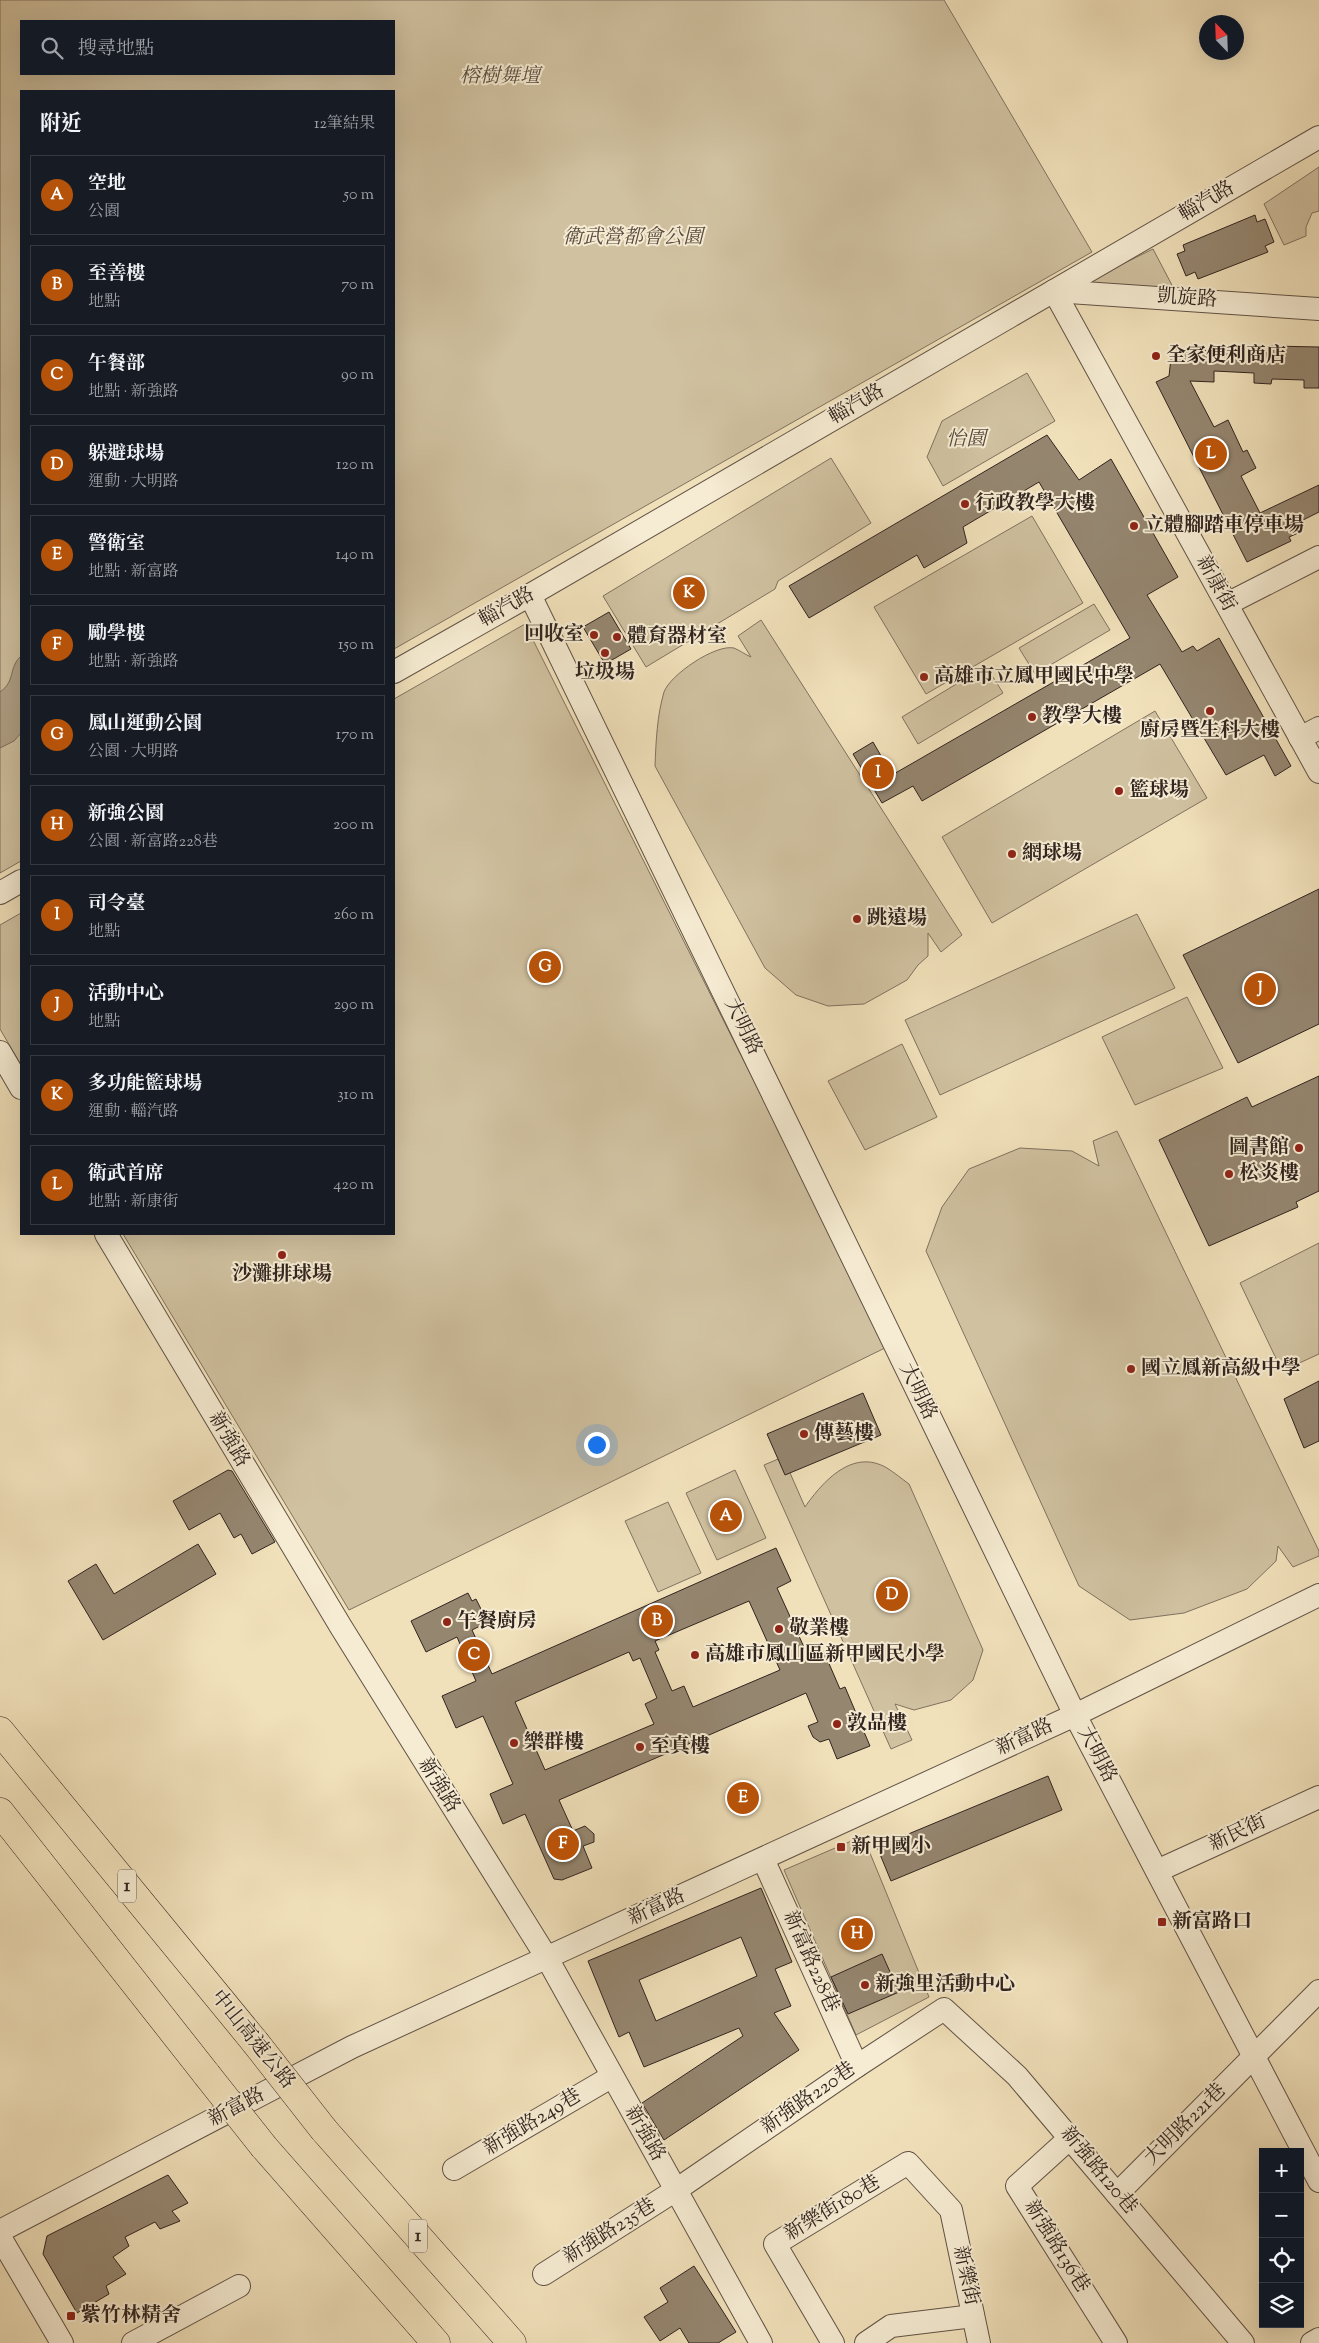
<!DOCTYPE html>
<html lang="zh-TW">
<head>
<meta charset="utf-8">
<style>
	:root { --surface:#171b24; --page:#20242c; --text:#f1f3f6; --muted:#9ea1a6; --line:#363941; --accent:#b45309 }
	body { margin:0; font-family:"Sorts Mill Goudy","Noto Serif TC",serif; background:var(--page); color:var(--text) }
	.controls { position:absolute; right:15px; bottom:15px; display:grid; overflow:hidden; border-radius:0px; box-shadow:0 5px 20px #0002 }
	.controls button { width:45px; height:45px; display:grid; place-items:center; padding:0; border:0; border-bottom:1px solid var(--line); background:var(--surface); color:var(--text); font:25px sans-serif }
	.compass { position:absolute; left:1199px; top:15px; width:45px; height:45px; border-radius:50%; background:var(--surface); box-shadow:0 5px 20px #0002; rotate:337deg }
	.you { position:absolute; left:596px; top:1444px; width:18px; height:18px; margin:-12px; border:4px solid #fff; border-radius:50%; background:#1a73e8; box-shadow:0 0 0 8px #1a73e833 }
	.badge { display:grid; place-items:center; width:32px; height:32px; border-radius:50%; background:var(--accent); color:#fff; font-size:16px; font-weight:700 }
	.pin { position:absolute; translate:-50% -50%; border:2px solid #fff; box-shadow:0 1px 5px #0006 }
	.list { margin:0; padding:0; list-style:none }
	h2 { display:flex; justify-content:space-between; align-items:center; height:65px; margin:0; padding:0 20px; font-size:21px }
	h2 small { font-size:16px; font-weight:400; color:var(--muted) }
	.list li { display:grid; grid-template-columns:32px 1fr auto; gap:15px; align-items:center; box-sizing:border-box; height:80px; margin:0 10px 10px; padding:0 10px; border:1px solid var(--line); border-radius:0px }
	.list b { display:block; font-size:19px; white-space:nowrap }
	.list p { margin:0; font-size:16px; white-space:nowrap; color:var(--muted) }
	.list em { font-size:16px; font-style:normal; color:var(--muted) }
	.icon { flex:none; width:28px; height:28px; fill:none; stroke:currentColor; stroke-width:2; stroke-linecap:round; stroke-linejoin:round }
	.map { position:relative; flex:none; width:1319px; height:2343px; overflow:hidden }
	.search { position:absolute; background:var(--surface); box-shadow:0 5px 20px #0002; left:20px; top:20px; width:375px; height:55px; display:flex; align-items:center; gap:12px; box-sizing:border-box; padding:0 18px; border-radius:0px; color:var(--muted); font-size:19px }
	.panel { position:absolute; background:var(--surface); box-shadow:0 5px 20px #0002; left:20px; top:90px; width:375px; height:1145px; border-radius:0px }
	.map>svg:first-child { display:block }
	.green { fill:#d0c1a0; stroke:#807260; fill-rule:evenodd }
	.water { fill:#b0a186; stroke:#7d6f5d }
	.building { fill:#958670; stroke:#31241f; fill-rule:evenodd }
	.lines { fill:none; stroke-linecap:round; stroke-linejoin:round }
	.minor-casing { stroke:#615346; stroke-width:24 }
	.highway-casing { stroke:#31241f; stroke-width:29 }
	.minor { stroke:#f6ecd3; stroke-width:22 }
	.highway { stroke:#f1e1bb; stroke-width:28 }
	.highway-bridge-casing { stroke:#31241f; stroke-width:29; stroke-linecap:butt }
	.highway-bridge { stroke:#f1e1bb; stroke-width:28 }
	.poi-dot { fill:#8f2418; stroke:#f6ecd3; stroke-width:2 }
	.labels { text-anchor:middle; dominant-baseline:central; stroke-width:4; stroke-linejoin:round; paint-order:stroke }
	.shield { fill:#f6ecd3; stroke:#6c6055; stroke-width:1 }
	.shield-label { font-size:19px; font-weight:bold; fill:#31241f }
	.park-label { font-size:20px; font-style:italic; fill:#594b3f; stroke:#f6ecd3 }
	.street-label { font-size:20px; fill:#31241f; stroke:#f6ecd3 }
	.poi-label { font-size:20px; font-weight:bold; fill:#31241f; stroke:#f6ecd3; text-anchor:start }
</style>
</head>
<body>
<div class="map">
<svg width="1319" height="2343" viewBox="0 0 1319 2343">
	<rect width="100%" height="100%" fill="#f1e1bb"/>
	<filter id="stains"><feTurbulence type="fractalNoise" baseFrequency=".004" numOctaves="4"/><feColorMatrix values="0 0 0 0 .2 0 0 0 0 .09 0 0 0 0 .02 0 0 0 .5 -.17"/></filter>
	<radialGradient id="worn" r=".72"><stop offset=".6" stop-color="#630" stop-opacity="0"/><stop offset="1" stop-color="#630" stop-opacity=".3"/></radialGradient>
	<!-- green -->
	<g class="green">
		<path d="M0,0H944L1092,252L394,649V91H21V861L0,873ZM21,21H394V74H21Z"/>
		<polygon points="1319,167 1319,211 1312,213 1306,227 1306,236 1284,245 1264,204"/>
		<polygon points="1153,249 1174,289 1082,284"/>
		<polygon points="1027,373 1055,421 943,486 927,457 942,421"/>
		<polygon points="831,458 871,523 778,581 775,589 646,667 603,596"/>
		<polygon points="1032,516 1083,603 926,694 874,607"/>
		<polygon points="1094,604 1110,630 1035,674 1019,648"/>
		<path d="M761,620L962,935L941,952L928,933V956L918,965L907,980L864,1004L828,1006L796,995L765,968L655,766C656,741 657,716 664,692C670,675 715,644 734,648C739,650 746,655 751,657L738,636Z"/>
		<polygon points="525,624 887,1347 349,1610 123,1234 394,1234 394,699"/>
		<polygon points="986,666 1003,693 918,744 902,717"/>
		<polygon points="1155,711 1207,798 992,923 942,837"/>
		<polygon points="21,913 21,1065 0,1029 0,925"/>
		<polygon points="1137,914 1175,988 940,1095 905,1020"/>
		<polygon points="1187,997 1223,1068 1135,1105 1102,1037"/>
		<polygon points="902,1044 937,1117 865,1150 828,1081"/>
		<polygon points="1117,1131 1319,1551 1319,1556 1293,1567 1278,1546 1276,1561 1247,1589 1184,1613 1130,1620 1079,1586 926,1251 942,1207 969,1169 1020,1148 1072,1151 1099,1166 1093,1141"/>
		<polygon points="1319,1243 1319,1354 1282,1371 1240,1283"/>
		<path d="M783,1457L805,1507C823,1481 853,1448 887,1468C895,1473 902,1479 909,1484L983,1650L973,1680L951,1700L914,1710L895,1704L912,1740L891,1749L764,1465Z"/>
		<polygon points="735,1470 766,1538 717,1560 686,1493"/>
		<polygon points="668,1502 701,1573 658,1592 625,1521"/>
		<polygon points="863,1836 929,1997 856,2035 784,1870"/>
	</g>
	<!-- water -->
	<path class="water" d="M21,656V733L14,741L0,748V692C16,681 8,668 21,656Z"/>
	<!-- building -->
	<g class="building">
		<polygon points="1255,215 1257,222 1265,219 1274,242 1265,246 1268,252 1198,279 1195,272 1186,276 1177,254 1185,251 1183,245"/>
		<polygon points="1271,346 1319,347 1319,388 1304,388 1304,380 1272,379 1271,384 1254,383 1254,373 1214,371 1214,382 1190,381 1214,427 1228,420 1243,452 1247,450 1256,468 1241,476 1260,513 1319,485 1319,512 1299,522 1303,531 1289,537 1291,541 1247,562 1156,382 1169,376 1172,349 1267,353"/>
		<polygon points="1047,435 1079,480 1111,459 1178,577 1147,595 1182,652 1193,646 1197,651 1219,638 1291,766 1275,776 1264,755 1226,775 1160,664 922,801 913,786 882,803 853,754 873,742 892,775 1130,638 1039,482 963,527 967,543 924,568 917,555 809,618 789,586"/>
		<polygon points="609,612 631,649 605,664 583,627"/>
		<polygon points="1319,889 1319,1024 1238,1063 1183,955"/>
		<polygon points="1319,1076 1319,1191 1296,1202 1298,1207 1209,1246 1159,1140 1247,1097 1252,1107"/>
		<polygon points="1319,1381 1319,1441 1304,1448 1284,1399"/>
		<polygon points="863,1393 881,1435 785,1475 767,1434"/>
		<polygon points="228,1470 232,1471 275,1542 252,1554 241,1534 234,1538 220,1513 189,1530 173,1501"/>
		<polygon points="198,1544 216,1574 103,1640 68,1581 96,1564 114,1594"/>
		<path d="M776,1548L791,1581L777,1588L809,1658L824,1652L840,1689L845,1687L870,1746L837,1759L829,1739L820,1742L813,1737L808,1726L818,1722L806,1693L559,1800L573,1831L585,1826L594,1834V1842L583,1846L592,1868L562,1880L554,1879L525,1814L503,1824L490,1794L513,1784L483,1716L456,1728L442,1696L476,1681L457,1637L426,1652L411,1621L468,1593L472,1601L476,1599L484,1615L480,1617L484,1624L472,1630L492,1674ZM749,1601L780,1670L693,1707L684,1686L672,1691L655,1652L659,1650L655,1641ZM629,1652L633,1661L640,1658L657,1698L645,1704L654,1724L545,1770L515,1702Z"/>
		<polygon points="1048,1776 1062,1810 891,1881 877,1847"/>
		<polygon points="750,1782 759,1804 737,1813 728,1792"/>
		<path d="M761,1888L792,1962L775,1969L791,2006L774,2013L799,2050L664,2140L642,2103L743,2036L739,2028L644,2067L629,2032L619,2037L588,1961ZM741,1937L757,1976L656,2021L639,1980Z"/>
		<polygon points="882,1954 899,1992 848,2014 831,1977"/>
		<polygon points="168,2175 188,2203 172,2211 180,2221 160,2229 155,2222 125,2237 129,2246 113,2257 126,2274 106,2286 109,2294 77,2313 43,2254 47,2236"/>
		<polygon points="694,2266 736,2332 718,2343 689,2343 680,2328 660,2341 644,2317 668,2302 660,2288"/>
	</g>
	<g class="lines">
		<defs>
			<g id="minor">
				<polyline points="1054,291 1319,772"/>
				<polyline points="1054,291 1319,309"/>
				<polyline points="530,595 1075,1715 1319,2181"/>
				<polyline points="1227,604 1319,557"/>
				<polyline points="394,672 530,595 1319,137"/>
				<polyline points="1300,738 1319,728"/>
				<polyline points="0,893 21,881"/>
				<polyline points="0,1052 21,1088"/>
				<polyline points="106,1234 341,1627 547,1958 761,2343"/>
				<polyline points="763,1859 857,2066"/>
				<polyline points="1157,1871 1319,1797"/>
				<polyline points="1070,2138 1017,2186 1116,2343"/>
				<polyline points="454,2169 611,2077"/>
				<polyline points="1117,2194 1319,1991"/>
				<polyline points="0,2231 352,2047 1075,1715 1319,1595"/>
				<polyline points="0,2237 62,2343"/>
				<polyline points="544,2274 676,2190 857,2066 944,2009 1017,2076 1243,2343"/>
				<polyline points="133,2343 239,2286"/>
				<polyline points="833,2343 775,2244 908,2163 951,2210 979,2343"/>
				<polyline points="866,2343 891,2326 973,2316"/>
				<polyline points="1312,2343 1319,2339"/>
			</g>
			<g id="highway">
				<polyline points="0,1731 255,2042"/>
				<polyline points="0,1812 207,2075"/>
				<polyline points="324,2130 512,2343"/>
				<polyline points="264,2147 436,2343"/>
			</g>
		</defs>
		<!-- minor casing -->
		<use href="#minor" class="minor-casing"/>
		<!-- highway casing -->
		<use href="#highway" class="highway-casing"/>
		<!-- minor -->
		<use href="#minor" class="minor"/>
		<!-- highway -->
		<use href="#highway" class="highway"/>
		<defs>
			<g id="highway-bridge">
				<polyline points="255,2042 324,2130"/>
				<polyline points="207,2075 264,2147"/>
			</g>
		</defs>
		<!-- highway-bridge casing -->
		<use href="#highway-bridge" class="highway-bridge-casing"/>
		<!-- highway-bridge -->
		<use href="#highway-bridge" class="highway-bridge"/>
	</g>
	<!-- markers -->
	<g class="poi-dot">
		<circle cx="1156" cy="356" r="5"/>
		<circle cx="965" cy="504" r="5"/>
		<circle cx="1134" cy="526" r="5"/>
		<circle cx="594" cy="635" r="5"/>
		<circle cx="617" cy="637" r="5"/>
		<circle cx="605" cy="653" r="5"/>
		<circle cx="924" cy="677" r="5"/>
		<circle cx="1210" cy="711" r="5"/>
		<circle cx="1032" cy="717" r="5"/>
		<circle cx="1119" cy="791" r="5"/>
		<circle cx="1012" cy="854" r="5"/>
		<circle cx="857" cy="919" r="5"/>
		<circle cx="1299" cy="1148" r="5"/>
		<circle cx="1229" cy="1174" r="5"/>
		<circle cx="282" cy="1255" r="5"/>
		<circle cx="1131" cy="1369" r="5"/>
		<circle cx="804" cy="1434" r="5"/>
		<circle cx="447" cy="1622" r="5"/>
		<circle cx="779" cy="1629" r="5"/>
		<circle cx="695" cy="1655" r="5"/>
		<circle cx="837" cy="1724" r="5"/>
		<circle cx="514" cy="1743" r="5"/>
		<circle cx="640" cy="1747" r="5"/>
		<rect x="836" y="1842" width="10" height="10" rx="2.5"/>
		<rect x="1157" y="1917" width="10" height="10" rx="2.5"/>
		<circle cx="865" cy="1985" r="5"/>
		<rect x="66" y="2311" width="10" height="10" rx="2.5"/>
	</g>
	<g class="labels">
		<!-- shield labels -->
		<g class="shield">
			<rect x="118" y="1869.5" width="18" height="33" rx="4"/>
			<rect x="409" y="2219.5" width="18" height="33" rx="4"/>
		</g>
		<g class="shield-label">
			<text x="127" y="1886">1</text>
			<text x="418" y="2236">1</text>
		</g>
		<!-- park labels -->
		<g class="park-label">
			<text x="500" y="77">榕樹舞壇</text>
			<text x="633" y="238">衛武營都會公園</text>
			<text x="966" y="440">怡園</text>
		</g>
		<!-- street labels -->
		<g class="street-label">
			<text transform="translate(1207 202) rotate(-30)">輜汽路</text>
			<text transform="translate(1187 299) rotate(4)">凱旋路</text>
			<text transform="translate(857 405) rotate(-30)">輜汽路</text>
			<text transform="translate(1215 584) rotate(61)">新康街</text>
			<text transform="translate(507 608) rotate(-29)">輜汽路</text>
			<text transform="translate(742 1027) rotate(64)">大明路</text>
			<text transform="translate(917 1392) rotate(64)">大明路</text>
			<text transform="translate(228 1440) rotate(59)">新強路</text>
			<text transform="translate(1025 1738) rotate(-25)">新富路</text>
			<text transform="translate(1096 1755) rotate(62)">大明路</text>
			<text transform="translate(438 1786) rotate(58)">新強路</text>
			<text transform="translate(1238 1834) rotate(-25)">新民街</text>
			<text transform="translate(657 1908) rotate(-25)">新富路</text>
			<text transform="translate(810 1962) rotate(66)">新富路228巷</text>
			<text transform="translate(252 2040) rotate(51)">中山高速公路</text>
			<text transform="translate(809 2099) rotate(-35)">新強路220巷</text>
			<text transform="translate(237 2108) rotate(-28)">新富路</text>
			<text transform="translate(533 2123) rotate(-31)">新強路249巷</text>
			<text transform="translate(1186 2125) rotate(-45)">大明路221巷</text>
			<text transform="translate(644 2134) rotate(60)">新強路</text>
			<text transform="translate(1098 2171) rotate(50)">新強路120巷</text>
			<text transform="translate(833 2209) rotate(-31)">新樂街180巷</text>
			<text transform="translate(610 2232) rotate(-32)">新強路235巷</text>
			<text transform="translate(1056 2247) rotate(58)">新強路136巷</text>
			<text transform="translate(965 2276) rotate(78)">新樂街</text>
		</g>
		<!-- poi labels -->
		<g class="poi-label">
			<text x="1166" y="356">全家便利商店</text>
			<text x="975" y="504">行政教學大樓</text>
			<text x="1144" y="526">立體腳踏車停車場</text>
			<text x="584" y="635" text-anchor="end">回收室</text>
			<text x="627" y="637">體育器材室</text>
			<text x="605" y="673" text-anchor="middle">垃圾場</text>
			<text x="934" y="677">高雄市立鳳甲國民中學</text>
			<text x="1042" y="717">教學大樓</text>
			<text x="1210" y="731" text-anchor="middle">廚房暨生科大樓</text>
			<text x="1129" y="791">籃球場</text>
			<text x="1022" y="854">網球場</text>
			<text x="867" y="919">跳遠場</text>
			<text x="1289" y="1148" text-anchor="end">圖書館</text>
			<text x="1239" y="1174">松炎樓</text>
			<text x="282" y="1275" text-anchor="middle">沙灘排球場</text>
			<text x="1141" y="1369">國立鳳新高級中學</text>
			<text x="814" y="1434">傳藝樓</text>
			<text x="457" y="1622">午餐廚房</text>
			<text x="789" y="1629">敬業樓</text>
			<text x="705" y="1655">高雄市鳳山區新甲國民小學</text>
			<text x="847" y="1724">敦品樓</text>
			<text x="524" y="1743">樂群樓</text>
			<text x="650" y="1747">至真樓</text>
			<text x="851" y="1847">新甲國小</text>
			<text x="1172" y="1922">新富路口</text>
			<text x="875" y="1985">新強里活動中心</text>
			<text x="81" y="2316">紫竹林精舍</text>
		</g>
	</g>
	<rect width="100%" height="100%" filter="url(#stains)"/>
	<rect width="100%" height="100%" fill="url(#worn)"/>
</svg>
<div class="controls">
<button>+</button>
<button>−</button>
<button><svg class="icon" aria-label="locate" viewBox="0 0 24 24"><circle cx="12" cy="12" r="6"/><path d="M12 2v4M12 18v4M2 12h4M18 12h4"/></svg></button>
<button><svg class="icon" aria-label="layers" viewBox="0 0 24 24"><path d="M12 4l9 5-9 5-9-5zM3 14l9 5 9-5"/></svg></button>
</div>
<svg class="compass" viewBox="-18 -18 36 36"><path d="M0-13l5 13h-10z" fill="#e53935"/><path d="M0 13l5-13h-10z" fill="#9ea1a6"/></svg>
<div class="you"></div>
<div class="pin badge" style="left:726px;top:1516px">A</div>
<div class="pin badge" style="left:657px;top:1621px">B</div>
<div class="pin badge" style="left:474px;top:1655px">C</div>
<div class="pin badge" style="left:892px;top:1595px">D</div>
<div class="pin badge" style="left:743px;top:1798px">E</div>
<div class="pin badge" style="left:563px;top:1844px">F</div>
<div class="pin badge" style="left:545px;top:967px">G</div>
<div class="pin badge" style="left:857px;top:1934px">H</div>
<div class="pin badge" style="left:878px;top:773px">I</div>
<div class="pin badge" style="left:1260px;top:989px">J</div>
<div class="pin badge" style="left:689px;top:593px">K</div>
<div class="pin badge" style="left:1211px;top:454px">L</div>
<div class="search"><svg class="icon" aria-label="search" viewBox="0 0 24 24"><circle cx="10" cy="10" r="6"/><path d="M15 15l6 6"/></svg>搜尋地點</div>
<section class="panel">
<h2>附近<small>12筆結果</small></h2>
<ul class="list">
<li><span class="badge">A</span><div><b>空地</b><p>公園</p></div><em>50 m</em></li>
<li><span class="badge">B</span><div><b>至善樓</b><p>地點</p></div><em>70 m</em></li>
<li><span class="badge">C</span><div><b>午餐部</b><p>地點 · 新強路</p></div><em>90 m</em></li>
<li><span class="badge">D</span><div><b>躲避球場</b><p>運動 · 大明路</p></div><em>120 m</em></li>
<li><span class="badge">E</span><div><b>警衛室</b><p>地點 · 新富路</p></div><em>140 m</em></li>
<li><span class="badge">F</span><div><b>勵學樓</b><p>地點 · 新強路</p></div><em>150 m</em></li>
<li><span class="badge">G</span><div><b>鳳山運動公園</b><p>公園 · 大明路</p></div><em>170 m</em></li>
<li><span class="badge">H</span><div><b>新強公園</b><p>公園 · 新富路228巷</p></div><em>200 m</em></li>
<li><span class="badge">I</span><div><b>司令臺</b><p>地點</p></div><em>260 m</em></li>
<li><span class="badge">J</span><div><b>活動中心</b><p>地點</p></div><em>290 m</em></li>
<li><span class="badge">K</span><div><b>多功能籃球場</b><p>運動 · 輜汽路</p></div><em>310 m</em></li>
<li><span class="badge">L</span><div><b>衛武首席</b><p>地點 · 新康街</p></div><em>420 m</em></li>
</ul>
</section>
</div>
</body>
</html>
